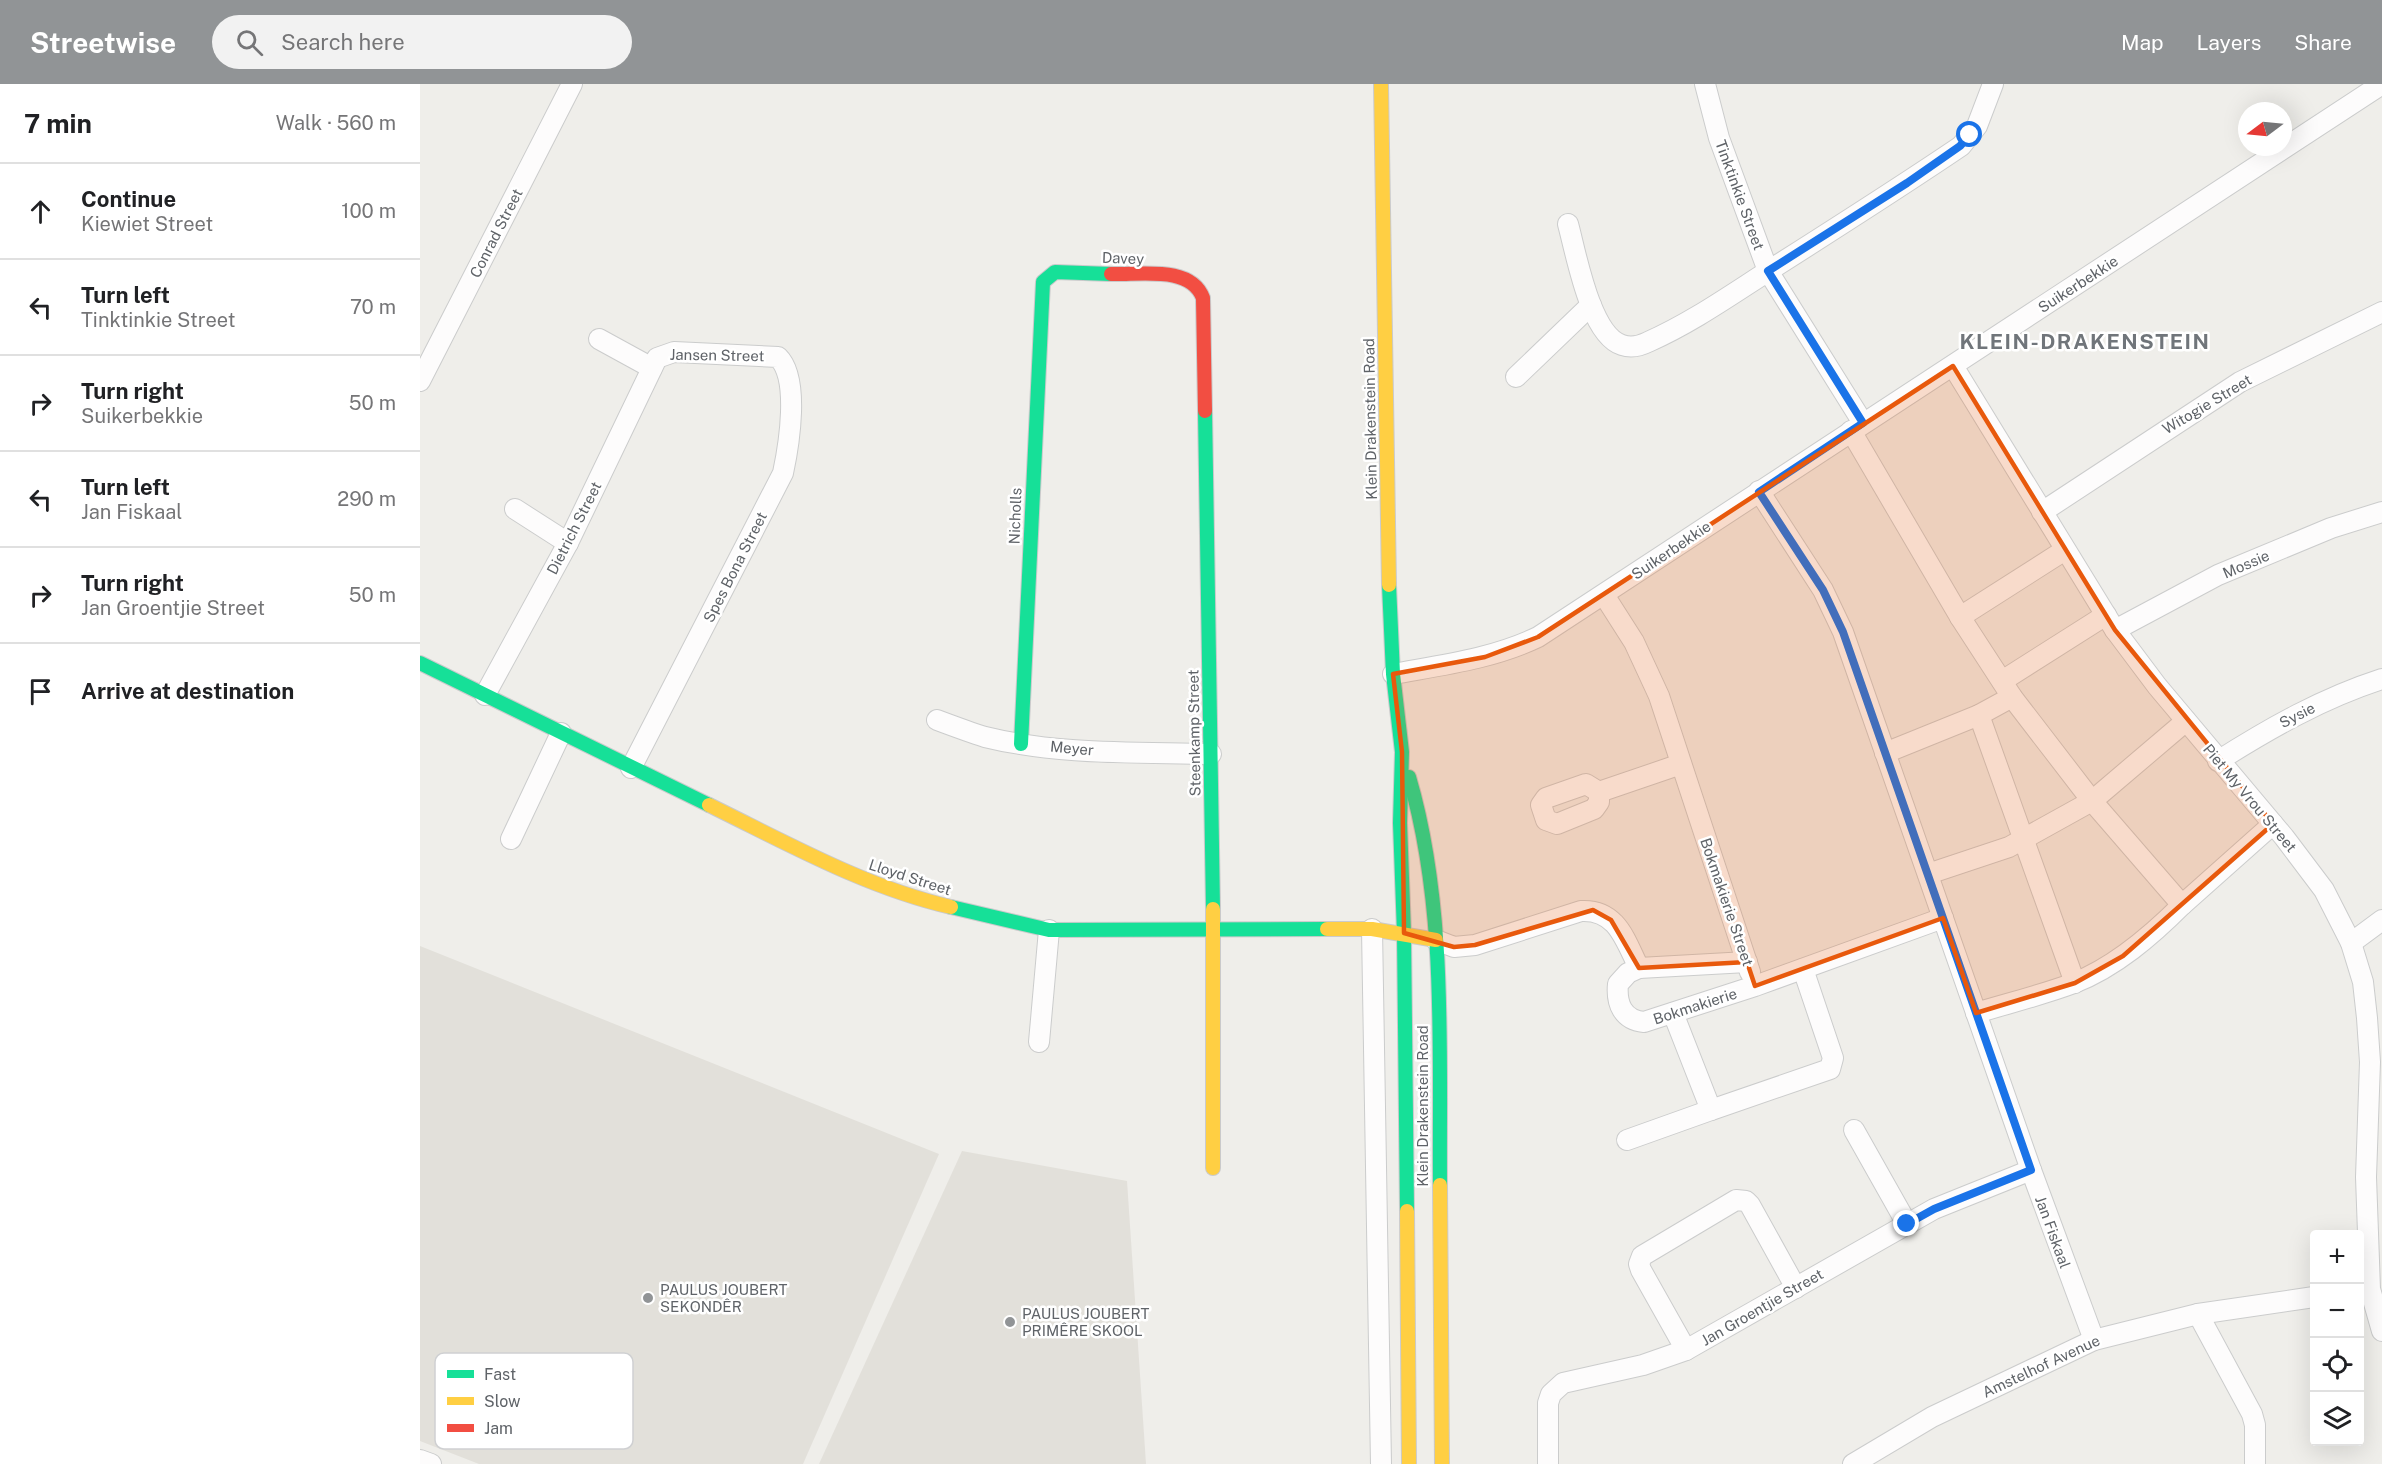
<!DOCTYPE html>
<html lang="en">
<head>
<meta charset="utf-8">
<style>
	:root { --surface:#fff; --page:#f2f2f2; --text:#202124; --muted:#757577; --line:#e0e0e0; --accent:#919496 }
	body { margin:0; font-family:"Public Sans",sans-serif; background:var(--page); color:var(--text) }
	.controls { position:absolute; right:18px; bottom:18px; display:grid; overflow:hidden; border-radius:6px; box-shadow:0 6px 24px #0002 }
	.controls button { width:54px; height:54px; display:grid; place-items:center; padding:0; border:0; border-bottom:2px solid var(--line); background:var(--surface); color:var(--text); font:30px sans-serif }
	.compass { position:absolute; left:1818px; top:18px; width:54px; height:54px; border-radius:50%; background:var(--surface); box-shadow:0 6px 24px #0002; rotate:254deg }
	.stop { position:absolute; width:18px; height:18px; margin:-14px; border:4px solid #1a73e8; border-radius:50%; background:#fff }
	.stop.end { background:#1a73e8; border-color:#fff; box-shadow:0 2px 6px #0008 }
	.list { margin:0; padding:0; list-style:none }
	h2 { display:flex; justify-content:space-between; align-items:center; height:78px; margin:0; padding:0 24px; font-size:26px }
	h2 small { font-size:20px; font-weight:400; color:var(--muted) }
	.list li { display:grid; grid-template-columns:39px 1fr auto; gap:18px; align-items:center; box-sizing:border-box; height:96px; padding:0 24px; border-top:2px solid var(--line) }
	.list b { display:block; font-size:22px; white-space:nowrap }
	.list p { margin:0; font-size:20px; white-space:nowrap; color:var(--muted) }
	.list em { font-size:20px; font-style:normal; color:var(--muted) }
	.icon { flex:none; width:33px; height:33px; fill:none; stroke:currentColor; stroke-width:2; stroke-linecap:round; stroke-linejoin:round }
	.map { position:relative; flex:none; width:1962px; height:1380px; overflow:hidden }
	header { display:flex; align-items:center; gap:36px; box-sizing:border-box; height:84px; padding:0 30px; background:var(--accent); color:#fff }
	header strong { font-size:28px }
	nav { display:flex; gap:33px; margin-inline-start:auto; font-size:21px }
	.search { width:420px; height:54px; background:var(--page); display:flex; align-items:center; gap:15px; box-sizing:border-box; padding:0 21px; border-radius:33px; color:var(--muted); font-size:22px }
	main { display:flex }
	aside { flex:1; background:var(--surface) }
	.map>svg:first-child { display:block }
	.education { fill:#e2e0da }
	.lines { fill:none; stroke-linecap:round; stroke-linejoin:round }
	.street-casing { stroke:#cbcccc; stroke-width:22 }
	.fast-casing { stroke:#cacacb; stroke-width:16 }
	.slow-casing { stroke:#cacacb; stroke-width:16 }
	.jam-casing { stroke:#cacacb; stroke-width:16 }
	.street { stroke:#fdfcfc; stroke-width:20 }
	.fast { stroke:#16e098; stroke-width:14 }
	.slow { stroke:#ffcf43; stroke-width:14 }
	.jam { stroke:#f24e42; stroke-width:14 }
	.route { stroke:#1a73e8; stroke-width:8 }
	.marked { fill:#e8590c; fill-opacity:0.2; stroke:#e8590c; stroke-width:4.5; stroke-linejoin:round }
	.poi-dot { fill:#919496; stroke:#fff; stroke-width:2 }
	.labels { text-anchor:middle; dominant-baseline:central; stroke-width:5; stroke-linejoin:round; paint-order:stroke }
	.street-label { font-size:15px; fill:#5f6368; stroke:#fff }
	.poi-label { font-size:15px; fill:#5f6368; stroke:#fff; text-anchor:start }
	.district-label { font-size:21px; font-weight:bold; letter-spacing:1.5px; fill:#70757a; stroke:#fff }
	.key { fill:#fff; stroke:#cfd0d2; stroke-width:1.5 }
	.key-label { font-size:16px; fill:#5f6368 }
</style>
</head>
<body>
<header>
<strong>Streetwise</strong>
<div class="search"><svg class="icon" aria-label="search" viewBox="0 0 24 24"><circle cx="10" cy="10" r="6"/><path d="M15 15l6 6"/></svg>Search here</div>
<nav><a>Map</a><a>Layers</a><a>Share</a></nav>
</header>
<main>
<aside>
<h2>7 min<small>Walk · 560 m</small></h2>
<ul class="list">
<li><svg class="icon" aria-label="ahead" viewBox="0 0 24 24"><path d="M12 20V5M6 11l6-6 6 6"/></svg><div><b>Continue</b><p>Kiewiet Street</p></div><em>100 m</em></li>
<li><svg class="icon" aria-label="left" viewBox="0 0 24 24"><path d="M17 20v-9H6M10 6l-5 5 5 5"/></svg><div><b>Turn left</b><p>Tinktinkie Street</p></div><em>70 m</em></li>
<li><svg class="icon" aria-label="right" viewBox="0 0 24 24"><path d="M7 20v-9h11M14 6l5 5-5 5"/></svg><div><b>Turn right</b><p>Suikerbekkie</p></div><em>50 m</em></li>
<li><svg class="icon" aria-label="left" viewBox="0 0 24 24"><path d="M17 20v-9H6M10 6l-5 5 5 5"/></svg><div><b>Turn left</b><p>Jan Fiskaal</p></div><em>290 m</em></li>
<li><svg class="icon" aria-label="right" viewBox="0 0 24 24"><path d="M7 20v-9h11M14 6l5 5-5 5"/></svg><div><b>Turn right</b><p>Jan Groentjie Street</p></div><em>50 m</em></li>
<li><svg class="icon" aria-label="arrive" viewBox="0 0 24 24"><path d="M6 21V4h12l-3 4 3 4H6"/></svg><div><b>Arrive at destination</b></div></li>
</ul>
</aside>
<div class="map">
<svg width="1962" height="1380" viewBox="0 0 1962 1380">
	<rect width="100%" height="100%" fill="#efeeea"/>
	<!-- education -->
	<g class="education">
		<polygon points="0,862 519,1070 383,1380 59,1380 0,1357"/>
		<polygon points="542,1067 707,1097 726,1380 399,1380"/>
	</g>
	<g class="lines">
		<defs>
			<g id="street">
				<polyline points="1285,0 1299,54 1348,187 1443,339"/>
				<path d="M1148,140C1156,169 1170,251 1202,261C1211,264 1220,262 1228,258C1273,238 1312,210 1353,184C1416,144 1479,104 1541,62L1557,42L1573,0"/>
				<polyline points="179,255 232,284"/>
				<polyline points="1533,282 1695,546 1737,602 1864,753 1904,806 1931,859 1943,898 1947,934 1950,978 1946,1093 1950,1205 1962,1247"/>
				<polyline points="1096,293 1171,221"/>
				<polyline points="0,297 152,0"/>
				<polyline points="1431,347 1540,533 1592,613 1672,717 1589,763 1508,790"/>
				<polyline points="1339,407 1403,506 1423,548 1611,1086 1674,1256"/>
				<polyline points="95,425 148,459"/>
				<polyline points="1622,428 1820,298 1962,228"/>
				<polyline points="1184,511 1214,558 1239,612 1330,888"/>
				<polyline points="1540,533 1645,466"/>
				<polyline points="1695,546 1798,491 1911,444 1962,428"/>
				<path d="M973,590C1022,581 1072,575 1118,553L1962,0"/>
				<polyline points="1582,597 1686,531"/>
				<path d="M65,611L148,459L237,274L254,268L358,273C380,294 369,361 363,389L211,684"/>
				<polyline points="1559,631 1592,613"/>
				<path d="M517,636C533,642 549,648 565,653C638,671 716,668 791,670"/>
				<polyline points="1766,637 1672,717 1762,821 1853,740"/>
				<polyline points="1465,669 1559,631 1655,899"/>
				<path d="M1798,677C1850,644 1903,614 1962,595"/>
				<polyline points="1179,708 1166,700 1126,714 1121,721 1126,736 1137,740 1174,725 1179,718 1179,708 1261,680"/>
				<polyline points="91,755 141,649"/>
				<polyline points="952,845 961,1380"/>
				<path d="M1016,856L1034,863L1055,861L1161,827C1197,825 1205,856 1219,884"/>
				<polyline points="1931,859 1962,836"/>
				<path d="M1327,878L1219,884L1208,889L1198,900C1196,920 1203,936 1224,938L1335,902L1523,834"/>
				<polyline points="1253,929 1291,1026 1410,985 1413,974 1383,885"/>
				<path d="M1556,929C1589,919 1622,911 1654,899C1695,883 1731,852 1762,821"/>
				<polyline points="619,958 629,846"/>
				<polyline points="1434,1046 1487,1140"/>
				<polyline points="1207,1056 1291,1026"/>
				<polyline points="1778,1230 1832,1330 1835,1341 1835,1380"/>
				<polyline points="1266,1266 1221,1186 1219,1180 1222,1172 1316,1116 1326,1117 1330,1121 1376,1204"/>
				<polyline points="0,1376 11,1380"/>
				<polyline points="1128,1380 1128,1319 1131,1310 1143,1299 1223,1281 1266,1266 1514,1125 1611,1086"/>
				<polyline points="1433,1380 1512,1333 1674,1256 1778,1230 1894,1213"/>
			</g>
			<g id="fast">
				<polyline points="785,327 793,825"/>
				<polyline points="969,501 973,590 982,668 980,739 984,849 987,1127"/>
				<polyline points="0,579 289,721"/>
				<polyline points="601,660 623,198 635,188 691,190"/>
				<path d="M989,693C1027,822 1019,967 1020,1101"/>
				<polyline points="531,823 629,846 907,845"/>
			</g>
			<g id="slow">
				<polyline points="961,0 969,501"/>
				<path d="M289,721C369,760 445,803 531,823"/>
				<polyline points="793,825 793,1084"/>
				<polyline points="907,845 952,845 1016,856"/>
				<polyline points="1020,1101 1022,1380"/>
				<polyline points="987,1127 989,1380"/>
			</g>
			<path id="jam" d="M691,190C720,191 771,181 783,214L785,327"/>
		</defs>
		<!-- street casing -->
		<use href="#street" class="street-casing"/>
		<!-- fast casing -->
		<use href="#fast" class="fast-casing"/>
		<!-- slow casing -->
		<use href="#slow" class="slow-casing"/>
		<!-- jam casing -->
		<use href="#jam" class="jam-casing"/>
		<!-- street -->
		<use href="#street" class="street"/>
		<!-- fast -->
		<use href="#fast" class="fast"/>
		<!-- slow -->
		<use href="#slow" class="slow"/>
		<!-- jam -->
		<use href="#jam" class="jam"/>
	</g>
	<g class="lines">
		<!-- route -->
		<polyline class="route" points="1487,1140 1514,1125 1611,1086 1423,548 1403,506 1339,408 1443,339 1348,187 1487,99 1540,62 1550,51"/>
	</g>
	<!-- marked area -->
	<path class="marked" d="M1533,282L1695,546L1853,740L1703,872L1655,899L1556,929L1523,834L1335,902L1327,878L1219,884L1191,836L1173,826L1055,861L1034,863L984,849L982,668L973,590L1065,573L1118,553Z"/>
	<!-- markers -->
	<g class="poi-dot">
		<circle cx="228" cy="1214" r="6"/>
		<circle cx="590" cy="1238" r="6"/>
	</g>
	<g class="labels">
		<!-- street labels -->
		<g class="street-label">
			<text transform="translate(1320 111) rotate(70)">Tinktinkie Street</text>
			<text transform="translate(76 149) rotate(-63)">Conrad Street</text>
			<text transform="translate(703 174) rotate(2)">Davey</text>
			<text transform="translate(1658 200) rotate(-33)">Suikerbekkie</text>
			<text transform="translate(297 271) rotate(1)">Jansen Street</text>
			<text transform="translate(1787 320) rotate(-31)">Witogie Street</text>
			<text transform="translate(950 335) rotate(-91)">Klein Drakenstein Road</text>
			<text transform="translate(595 432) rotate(-88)">Nicholls</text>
			<text transform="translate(154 444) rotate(-63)">Dietrich Street</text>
			<text transform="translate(1251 466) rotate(-34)">Suikerbekkie</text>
			<text transform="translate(1826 480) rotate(-23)">Mossie</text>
			<text transform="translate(315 483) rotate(-63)">Spes Bona Street</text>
			<text transform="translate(1877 631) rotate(-27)">Sysie</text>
			<text transform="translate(774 649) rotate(-91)">Steenkamp Street</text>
			<text transform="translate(652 664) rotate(5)">Meyer</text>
			<text transform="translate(1830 714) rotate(50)">Piet My Vrou Street</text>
			<text transform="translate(490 793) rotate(18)">Lloyd Street</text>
			<text transform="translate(1307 818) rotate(71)">Bokmakierie Street</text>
			<text transform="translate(1275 922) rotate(-18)">Bokmakierie</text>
			<text transform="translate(1002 1022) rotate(-90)">Klein Drakenstein Road</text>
			<text transform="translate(1633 1148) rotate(70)">Jan Fiskaal</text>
			<text transform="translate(1342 1223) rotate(-30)">Jan Groentjie Street</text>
			<text transform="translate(1621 1282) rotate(-25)">Amstelhof Avenue</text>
		</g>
		<!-- poi labels -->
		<g class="poi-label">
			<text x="240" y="1205">PAULUS JOUBERT<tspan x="240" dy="17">SEKONDÊR</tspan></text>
			<text x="602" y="1229">PAULUS JOUBERT<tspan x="602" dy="17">PRIMÊRE SKOOL</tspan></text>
		</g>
		<!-- district labels -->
		<g class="district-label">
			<text x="1665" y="257">KLEIN-DRAKENSTEIN</text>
		</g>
	</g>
	<!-- legend -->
	<rect x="15" y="1269" width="198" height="96" rx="9" class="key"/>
	<rect x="27" y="1286" width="27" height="8" fill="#16e098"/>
	<rect x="27" y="1313" width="27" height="8" fill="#ffcf43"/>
	<rect x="27" y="1340" width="27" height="8" fill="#f24e42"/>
	<g class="key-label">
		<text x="64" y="1296">Fast</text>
		<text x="64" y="1323">Slow</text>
		<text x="64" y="1350">Jam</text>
	</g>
</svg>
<div class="controls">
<button>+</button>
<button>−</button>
<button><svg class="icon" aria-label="locate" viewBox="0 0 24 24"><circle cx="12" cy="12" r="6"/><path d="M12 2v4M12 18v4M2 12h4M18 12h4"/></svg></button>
<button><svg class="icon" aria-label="layers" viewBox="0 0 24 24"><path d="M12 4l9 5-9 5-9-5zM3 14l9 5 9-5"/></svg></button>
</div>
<svg class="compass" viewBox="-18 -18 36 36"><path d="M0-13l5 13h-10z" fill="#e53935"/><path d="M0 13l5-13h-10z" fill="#757577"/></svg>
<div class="stop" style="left:1550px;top:51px"></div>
<div class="stop end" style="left:1487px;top:1140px"></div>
</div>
</main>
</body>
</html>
